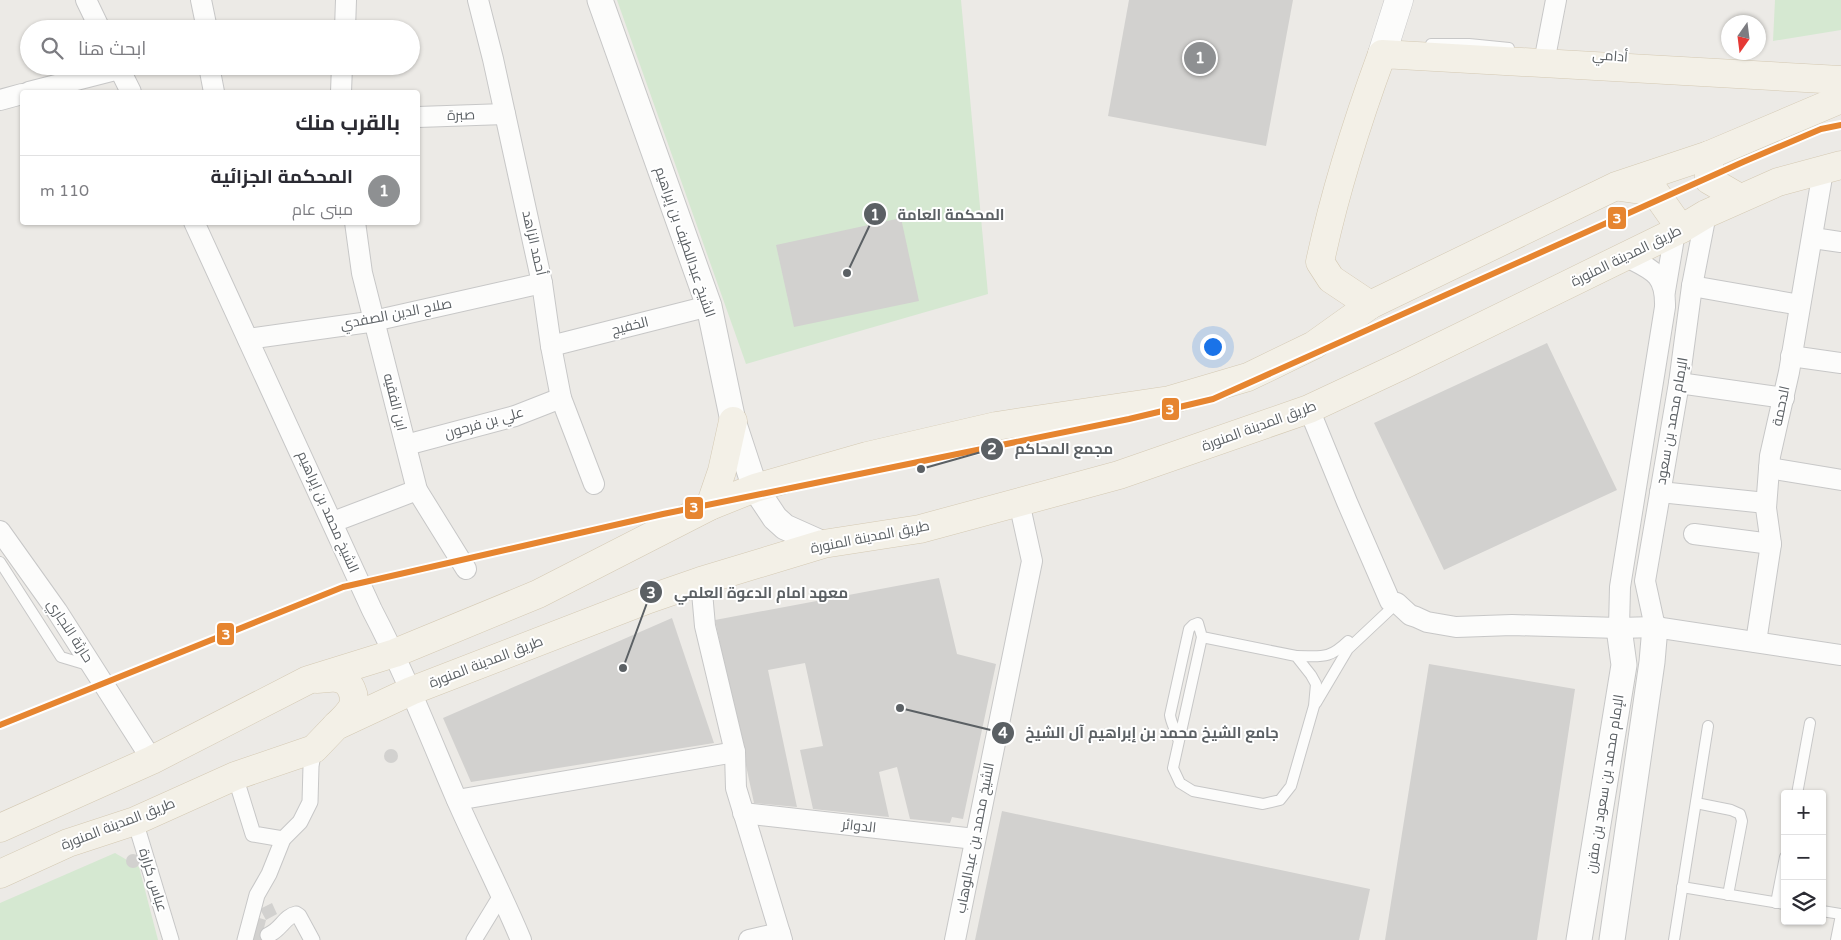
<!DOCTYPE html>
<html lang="ar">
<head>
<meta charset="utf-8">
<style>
	:root { --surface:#fff; --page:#f2f2f3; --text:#2b2b33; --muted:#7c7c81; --line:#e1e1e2; --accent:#8e9092 }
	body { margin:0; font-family:"Varela Round",Cairo,sans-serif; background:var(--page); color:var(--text); direction:rtl }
	.controls { position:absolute; right:15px; bottom:15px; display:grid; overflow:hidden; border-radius:5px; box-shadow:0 1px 4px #0004 }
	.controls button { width:45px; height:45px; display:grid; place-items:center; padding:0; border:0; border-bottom:1px solid var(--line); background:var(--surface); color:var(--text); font:25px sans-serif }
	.compass { position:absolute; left:1721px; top:15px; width:45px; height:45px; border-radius:50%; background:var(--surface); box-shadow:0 1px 4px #0004; rotate:194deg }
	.you { position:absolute; left:1212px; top:346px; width:18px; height:18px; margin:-12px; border:4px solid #fff; border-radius:50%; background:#1a73e8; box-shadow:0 0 0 8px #1a73e833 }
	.badge { display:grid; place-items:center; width:32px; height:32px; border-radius:50%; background:var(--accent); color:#fff; font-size:16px; font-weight:700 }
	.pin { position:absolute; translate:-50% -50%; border:2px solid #fff; box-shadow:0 1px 5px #0006 }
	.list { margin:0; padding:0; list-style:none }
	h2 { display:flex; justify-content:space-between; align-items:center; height:65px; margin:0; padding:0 20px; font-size:21px }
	h2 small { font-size:16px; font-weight:400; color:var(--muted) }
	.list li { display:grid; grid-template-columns:32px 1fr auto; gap:15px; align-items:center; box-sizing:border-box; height:70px; padding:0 20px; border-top:1px solid var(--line) }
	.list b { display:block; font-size:19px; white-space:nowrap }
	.list p { margin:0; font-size:16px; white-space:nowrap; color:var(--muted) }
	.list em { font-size:16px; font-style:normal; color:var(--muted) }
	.icon { flex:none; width:28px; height:28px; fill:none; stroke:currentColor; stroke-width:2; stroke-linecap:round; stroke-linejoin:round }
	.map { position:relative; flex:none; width:1841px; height:940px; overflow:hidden; direction:ltr }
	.search { position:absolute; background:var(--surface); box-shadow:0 1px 4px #0004; left:20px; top:20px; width:400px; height:55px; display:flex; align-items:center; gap:12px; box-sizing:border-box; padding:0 18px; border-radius:28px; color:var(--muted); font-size:19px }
	.panel { position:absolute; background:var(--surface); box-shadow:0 1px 4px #0004; left:20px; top:90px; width:400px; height:135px; border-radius:5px; direction:rtl }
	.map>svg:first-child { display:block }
	.green { fill:#d5e8d1 }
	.building { fill:#d2d1cf }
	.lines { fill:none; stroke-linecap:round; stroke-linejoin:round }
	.service-casing { stroke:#c7c7c7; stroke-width:12 }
	.pedestrian-casing { stroke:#c7c7c7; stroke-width:17 }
	.minor-casing { stroke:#c7c7c7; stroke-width:22 }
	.tertiary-casing { stroke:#c7c7c7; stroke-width:27 }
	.secondary-casing { stroke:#c8c8c8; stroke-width:29 }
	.primary-casing { stroke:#d4c9b3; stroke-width:29 }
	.service { stroke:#fcfcfb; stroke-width:10 }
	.pedestrian { stroke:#fcfcfb; stroke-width:15 }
	.minor { stroke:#fcfcfb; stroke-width:20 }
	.tertiary { stroke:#fcfcfb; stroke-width:25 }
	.secondary { stroke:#fcfcfb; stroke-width:28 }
	.primary { stroke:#f3f0e7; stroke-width:28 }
	.metro-1-casing { stroke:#fff; stroke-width:10 }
	.metro-1 { stroke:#e68530; stroke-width:6 }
	.labels { text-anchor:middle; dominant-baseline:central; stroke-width:4; stroke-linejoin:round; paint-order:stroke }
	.street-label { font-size:14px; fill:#5b6064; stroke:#fff }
	.leader { fill:none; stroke:#5b6064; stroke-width:2 }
	.callout-dot { fill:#5b6064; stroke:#fff; stroke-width:2 }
	.mark-label { font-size:15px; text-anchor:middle; font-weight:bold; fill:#fff }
	.callout-label { font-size:15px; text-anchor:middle; font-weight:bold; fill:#5b6064; stroke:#fff; stroke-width:4; stroke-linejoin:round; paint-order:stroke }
	.line-badge { stroke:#fff; stroke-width:2 }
	.badge-label { font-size:14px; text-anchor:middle; font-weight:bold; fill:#fff }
</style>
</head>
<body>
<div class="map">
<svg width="1841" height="940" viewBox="0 0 1841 940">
	<rect width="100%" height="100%" fill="#eceae6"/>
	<!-- green -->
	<g class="green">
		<polygon points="617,0 961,0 988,294 746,364"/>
		<polygon points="1775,0 1841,0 1841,30 1773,41"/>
		<polygon points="115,853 139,867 158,940 0,940 0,903"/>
	</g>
	<!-- building -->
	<g class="building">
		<polygon points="1129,0 1293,0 1266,146 1108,116"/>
		<polygon points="901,218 919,301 794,327 776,245"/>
		<polygon points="1547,343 1617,490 1444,570 1374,423"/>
		<polygon points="939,578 957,654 996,664 963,819 952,817 950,823 910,819 897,767 879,772 889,817 813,809 800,750 823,746 805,663 768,670 797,807 754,803 715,620"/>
		<polygon points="672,618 714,743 471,782 443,718"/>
		<polygon points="1429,664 1575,689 1537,940 1385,940"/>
		<circle cx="391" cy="756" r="7"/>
		<polygon points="1002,811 1370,889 1359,940 975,940"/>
		<circle cx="133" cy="861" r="7"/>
		<polygon points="272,903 277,914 266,920 260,909"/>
		<polygon points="256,917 266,920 261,940 250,940"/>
	</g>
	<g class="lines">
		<defs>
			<g id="service">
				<polyline points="1431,44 1469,44 1509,48"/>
				<polyline points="0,562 61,657 91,666"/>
				<path d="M1296,656C1322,656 1328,660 1348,641"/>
				<polyline points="1316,703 1348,649 1397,603"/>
				<path d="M1178,739C1176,731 1171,723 1170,715L1189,629L1193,625L1198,623L1202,637L1173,768L1180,783L1193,791L1263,804L1280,800L1291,786L1314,706L1316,684L1311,675L1296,656L1202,637"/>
				<polyline points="1797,794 1810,723"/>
				<polyline points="1696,803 1731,810 1740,814 1742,821 1728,895"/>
				<polyline points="1682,887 1785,904"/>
				<polyline points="1776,903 1785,857"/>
				<polyline points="1822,911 1841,914"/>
				<polyline points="1674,940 1708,726"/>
				<polyline points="1836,940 1841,915"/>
			</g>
			<g id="pedestrian">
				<polyline points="235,776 253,834 283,839"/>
				<polyline points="135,821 171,940"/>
				<path d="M268,935C280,931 285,916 296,914L299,916L312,940"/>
				<polyline points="245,940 257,895 269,874 283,839 300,822 310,802 311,766 314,749"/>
				<polyline points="474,940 502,894"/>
			</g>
			<g id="minor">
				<polyline points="86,0 100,29"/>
				<polyline points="201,0 207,29"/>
				<polyline points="478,0 493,59 542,283 551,346 561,398 594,484"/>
				<polyline points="345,29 346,0"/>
				<polyline points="1546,52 1556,0"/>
				<polyline points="118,66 131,92"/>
				<polyline points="209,66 214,92"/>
				<polyline points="29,92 119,69"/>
				<polyline points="341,92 342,66"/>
				<polyline points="0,100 22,94"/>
				<polyline points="418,117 505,114"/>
				<path d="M194,222L372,610C404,671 429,735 456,798C477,846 501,892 521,940"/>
				<polyline points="355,222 362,273 417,490 466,569"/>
				<polyline points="1813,238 1841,242"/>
				<polyline points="1692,286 1800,305"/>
				<polyline points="1665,291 1675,232"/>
				<polyline points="248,339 369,322 542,283"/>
				<polyline points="551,346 709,306"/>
				<polyline points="1791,356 1841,363"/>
				<polyline points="1679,383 1784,398"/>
				<polyline points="1309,409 1347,502 1390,601 1397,603 1410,615 1416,617 1427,622 1456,627 1512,625 1619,628 1655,627 1841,655"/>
				<polyline points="406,445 515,416 561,398"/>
				<polyline points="1769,468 1841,480"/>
				<polyline points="1660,492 1766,503"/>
				<polyline points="333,522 417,490"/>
				<polyline points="0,531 57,611 152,760"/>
				<polyline points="1694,534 1771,544"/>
				<polyline points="701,581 705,626 735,752 736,788 782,940"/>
				<polyline points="1655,627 1645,581 1679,383 1692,286 1706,214"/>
				<path d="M1619,628L1620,587L1665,307C1666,273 1652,270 1625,256"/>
				<polyline points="1756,642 1771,544 1766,508 1770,456 1789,372 1823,171"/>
				<polyline points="457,800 735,752"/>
				<polyline points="743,813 975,839"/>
				<polyline points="749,940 780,933"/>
				<polyline points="955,940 1032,561 1019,502"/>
			</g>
			<g id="tertiary">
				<polyline points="600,0 709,306 733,421 755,488 775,518 785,527 823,544"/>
				<polyline points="1579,940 1624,665 1619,628"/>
				<polyline points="1612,940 1652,662 1655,627"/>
			</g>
			<polyline id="secondary" points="1382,54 1399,0"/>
			<g id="primary">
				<polyline points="1620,187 1655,192 1681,229"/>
				<polyline points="1740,198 1709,180 1709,155 1841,99"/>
				<path d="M1370,305L1331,279L1320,262C1335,191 1357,122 1382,54L1841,80"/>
				<polyline points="710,506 722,471 733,421"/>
				<path d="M317,679C323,679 330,677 336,678C351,679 357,697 352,708C348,715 341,721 336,726"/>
				<polyline points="0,828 152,760 308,680 395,653 538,594 710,506 755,488 867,456 996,426 1170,400 1248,377 1314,345 1370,305 1616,186 1709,155"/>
				<polyline points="0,874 68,843 135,821 235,776 314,749 336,726 411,691 649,599 701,581 823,544 920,529 1119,475 1309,409 1403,365 1681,229 1706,214 1778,182 1841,165"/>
			</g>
		</defs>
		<!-- service casing -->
		<use href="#service" class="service-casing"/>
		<!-- pedestrian casing -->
		<use href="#pedestrian" class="pedestrian-casing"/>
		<!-- minor casing -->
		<use href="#minor" class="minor-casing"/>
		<!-- tertiary casing -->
		<use href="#tertiary" class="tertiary-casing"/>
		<!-- secondary casing -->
		<use href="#secondary" class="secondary-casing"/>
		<!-- primary casing -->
		<use href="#primary" class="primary-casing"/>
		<!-- service -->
		<use href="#service" class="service"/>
		<!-- pedestrian -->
		<use href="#pedestrian" class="pedestrian"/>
		<!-- minor -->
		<use href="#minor" class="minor"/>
		<!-- tertiary -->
		<use href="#tertiary" class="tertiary"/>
		<!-- secondary -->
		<use href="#secondary" class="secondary"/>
		<!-- primary -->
		<use href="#primary" class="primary"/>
		<defs>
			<polyline id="metro-1" points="0,725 343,587 663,514 1129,419 1213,399 1743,162 1821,129 1841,125"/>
		</defs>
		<!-- metro-1 casing -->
		<use href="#metro-1" class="metro-1-casing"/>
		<!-- metro-1 -->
		<use href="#metro-1" class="metro-1"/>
	</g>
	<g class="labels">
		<!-- street labels -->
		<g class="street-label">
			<text transform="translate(1610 56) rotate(4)">أدامي</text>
			<text transform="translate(461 115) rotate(-2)">صبرة</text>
			<text transform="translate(685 242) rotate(71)">الشيخ عبداللطيف بن إبراهيم</text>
			<text transform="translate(534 243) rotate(77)">أحمد الزاهد</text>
			<text transform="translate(1626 256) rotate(-26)">طريق المدينة المنورة</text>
			<text transform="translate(396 314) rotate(-11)">صلاح الدين الصفدي</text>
			<text transform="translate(630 326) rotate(-14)">الخفيج</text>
			<text transform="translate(395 402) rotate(76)">ابن الفقيه</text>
			<text transform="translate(1781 406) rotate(-78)">الدحمة</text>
			<text transform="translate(1672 421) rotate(-80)">الإمام محمد بن سعود</text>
			<text transform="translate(484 423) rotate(-16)">علي بن فرحون</text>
			<text transform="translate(1259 426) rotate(-20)">طريق المدينة المنورة</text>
			<text transform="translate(328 512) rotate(66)">الشيخ محمد بن إبراهيم</text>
			<text transform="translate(870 537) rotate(-11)">طريق المدينة المنورة</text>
			<text transform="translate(70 631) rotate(57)">حارثة النجاري</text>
			<text transform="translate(486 662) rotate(-21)">طريق المدينة المنورة</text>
			<text transform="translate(1605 784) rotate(-81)">الإمام محمد بن سعود بن مقرن</text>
			<text transform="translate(118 824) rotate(-21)">طريق المدينة المنورة</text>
			<text transform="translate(859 826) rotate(6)">الدوائر</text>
			<text transform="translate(975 838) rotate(-79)">الشيخ محمد بن عبدالوهاب</text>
			<text transform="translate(153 880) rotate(73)">عباس كرارة</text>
		</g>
	</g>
	<!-- callouts -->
	<path class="leader" d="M847 273L875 214M921 469L992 449M623 668L651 592M900 708L1003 733"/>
	<g class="callout-dot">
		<circle cx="847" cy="273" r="5"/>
		<circle cx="921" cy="469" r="5"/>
		<circle cx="623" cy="668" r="5"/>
		<circle cx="900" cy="708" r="5"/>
		<circle cx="875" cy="214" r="12"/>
		<circle cx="992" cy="449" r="12"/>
		<circle cx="651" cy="592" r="12"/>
		<circle cx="1003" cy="733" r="12"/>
	</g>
	<g class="mark-label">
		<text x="875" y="220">1</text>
		<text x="992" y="454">2</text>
		<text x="651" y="598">3</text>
		<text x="1003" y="738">4</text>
	</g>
	<g class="callout-label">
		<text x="951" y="220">المحكمة العامة</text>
		<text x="1064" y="454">مجمع المحاكم</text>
		<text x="761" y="598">معهد امام الدعوة العلمي</text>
		<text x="1152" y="738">جامع الشيخ محمد بن إبراهيم آل الشيخ</text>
	</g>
	<g class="line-badge">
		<rect x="1607" y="206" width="20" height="24" rx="5" fill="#e68530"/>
		<rect x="1161" y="397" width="19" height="24" rx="5" fill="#e68530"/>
		<rect x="684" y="496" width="20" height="24" rx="5" fill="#e68530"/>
		<rect x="216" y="622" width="19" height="24" rx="5" fill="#e68530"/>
	</g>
	<g class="badge-label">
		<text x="1617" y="223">3</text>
		<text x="1170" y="414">3</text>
		<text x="694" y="512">3</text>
		<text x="226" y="639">3</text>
	</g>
</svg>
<div class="controls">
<button>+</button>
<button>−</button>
<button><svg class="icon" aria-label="layers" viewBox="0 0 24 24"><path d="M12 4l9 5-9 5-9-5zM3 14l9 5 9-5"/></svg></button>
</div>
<svg class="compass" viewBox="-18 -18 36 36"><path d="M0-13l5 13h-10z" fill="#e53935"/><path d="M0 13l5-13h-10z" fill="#7c7c81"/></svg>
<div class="you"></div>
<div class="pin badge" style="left:1200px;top:58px">1</div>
<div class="search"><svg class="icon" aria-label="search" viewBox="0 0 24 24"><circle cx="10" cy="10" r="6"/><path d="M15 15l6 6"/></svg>ابحث هنا</div>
<section class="panel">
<h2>بالقرب منك<small></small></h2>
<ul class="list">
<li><span class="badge">1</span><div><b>المحكمة الجزائية</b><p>مبنى عام</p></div><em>110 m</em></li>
</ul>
</section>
</div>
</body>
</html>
